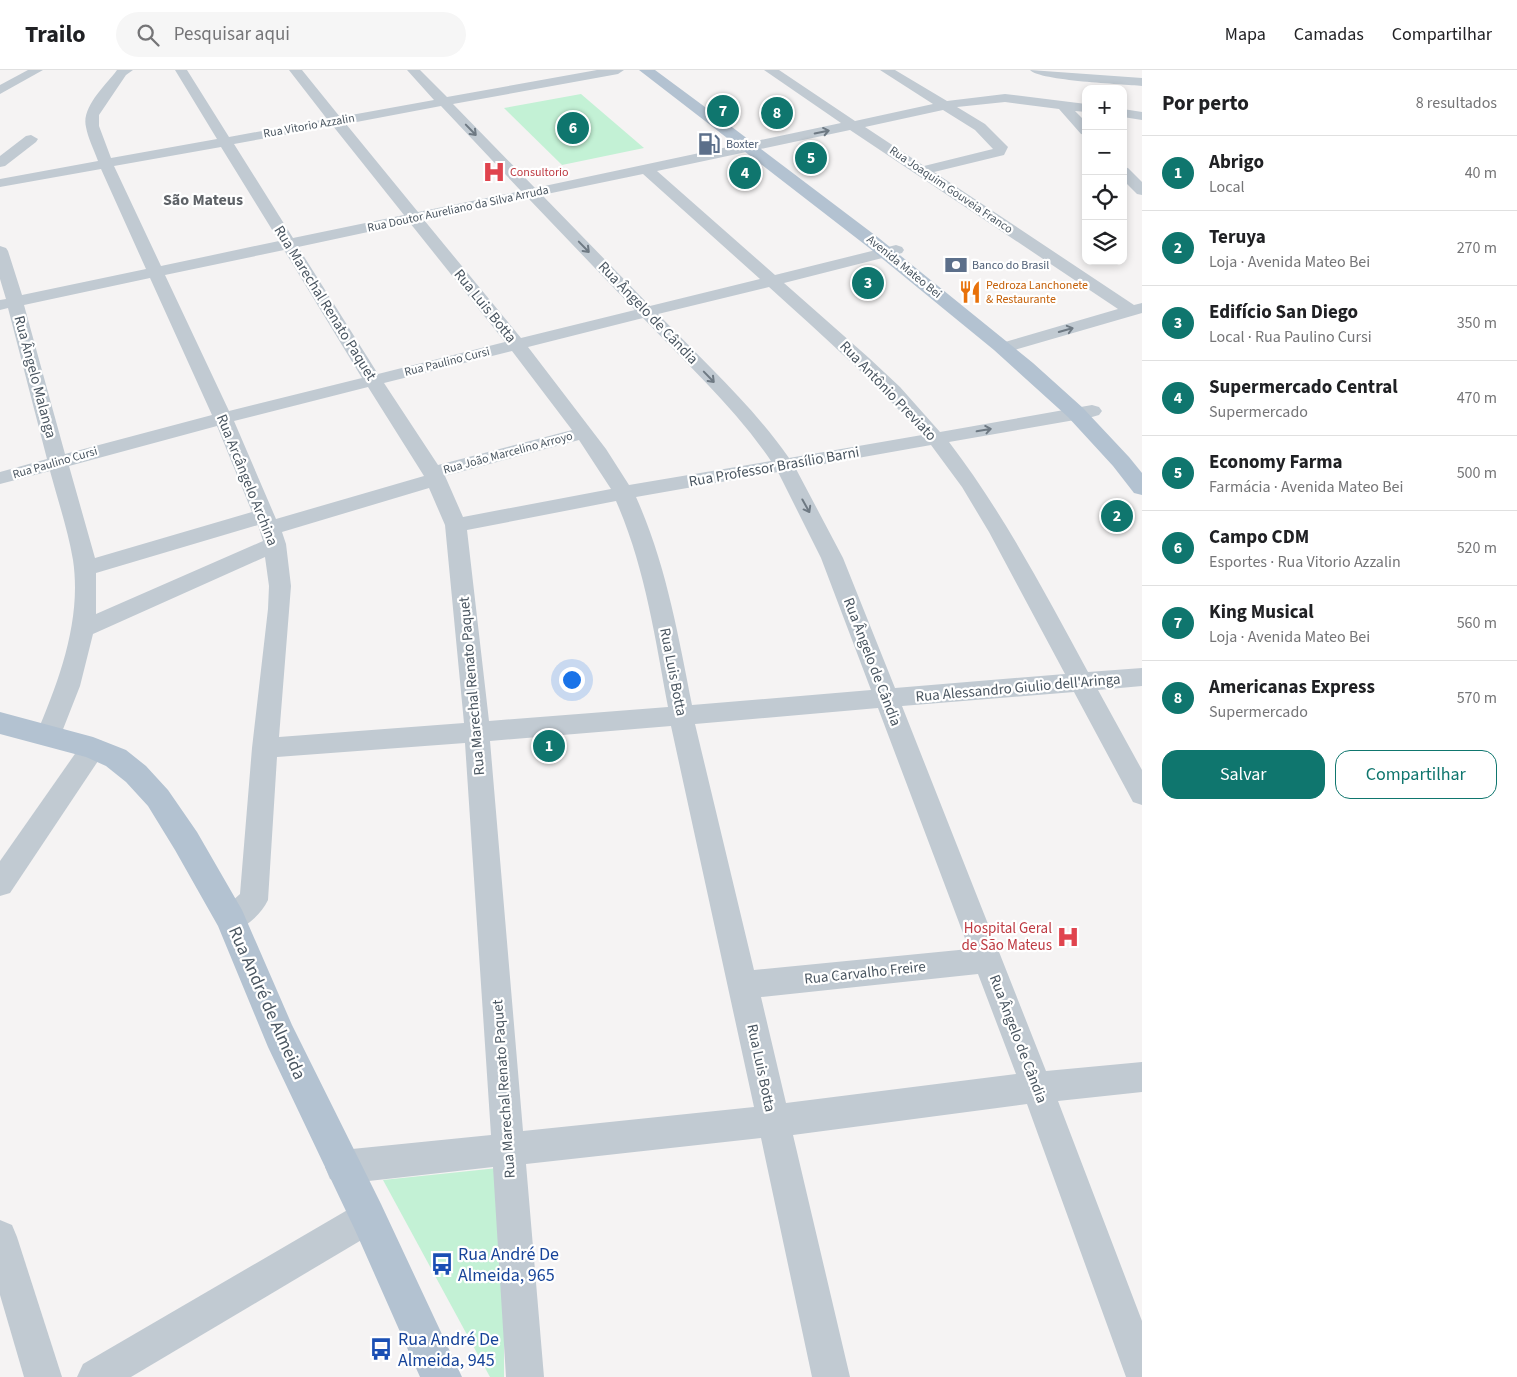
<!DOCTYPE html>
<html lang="pt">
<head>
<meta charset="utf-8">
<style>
	:root { --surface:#fff; --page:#f6f6f6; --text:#202124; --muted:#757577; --line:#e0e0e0; --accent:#0f766e }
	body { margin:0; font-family:"Source Sans 3",sans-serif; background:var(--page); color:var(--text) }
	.controls { position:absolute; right:15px; top:15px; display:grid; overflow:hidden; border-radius:10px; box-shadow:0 2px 8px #0003 }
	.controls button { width:45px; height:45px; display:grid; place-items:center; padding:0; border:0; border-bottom:1px solid var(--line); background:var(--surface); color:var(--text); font:25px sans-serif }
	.you { position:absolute; left:571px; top:609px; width:18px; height:18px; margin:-12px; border:4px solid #fff; border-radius:50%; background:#1a73e8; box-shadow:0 0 0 8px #1a73e833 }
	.badge { display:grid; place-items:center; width:32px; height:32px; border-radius:50%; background:var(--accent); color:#fff; font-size:16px; font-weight:700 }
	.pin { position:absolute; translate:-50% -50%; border:2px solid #fff; box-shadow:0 1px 5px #0006 }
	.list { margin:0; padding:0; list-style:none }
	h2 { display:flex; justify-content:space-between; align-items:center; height:65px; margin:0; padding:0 20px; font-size:21px }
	h2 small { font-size:16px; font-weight:400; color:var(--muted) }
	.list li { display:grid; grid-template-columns:32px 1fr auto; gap:15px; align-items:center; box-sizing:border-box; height:75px; padding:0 20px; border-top:1px solid var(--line) }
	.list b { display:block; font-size:19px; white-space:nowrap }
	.list p { margin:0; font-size:16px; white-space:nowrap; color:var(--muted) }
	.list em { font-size:16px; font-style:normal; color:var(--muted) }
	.actions { display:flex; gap:10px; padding:15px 20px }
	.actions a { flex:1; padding:11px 0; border:1px solid var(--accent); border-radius:15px; text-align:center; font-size:18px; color:var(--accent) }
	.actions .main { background:var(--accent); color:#fff }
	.icon { flex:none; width:28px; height:28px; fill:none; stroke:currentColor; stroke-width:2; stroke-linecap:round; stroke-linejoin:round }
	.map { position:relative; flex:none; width:1142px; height:1307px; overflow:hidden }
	header { display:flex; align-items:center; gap:30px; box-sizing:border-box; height:70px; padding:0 25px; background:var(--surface); border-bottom:1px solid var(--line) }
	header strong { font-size:24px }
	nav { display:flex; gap:28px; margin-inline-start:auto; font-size:18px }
	.search { width:350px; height:45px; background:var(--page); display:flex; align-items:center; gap:12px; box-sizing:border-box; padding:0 18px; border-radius:28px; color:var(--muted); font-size:19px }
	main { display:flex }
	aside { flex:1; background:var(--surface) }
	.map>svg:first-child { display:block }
	.green { fill:#c3f1d5 }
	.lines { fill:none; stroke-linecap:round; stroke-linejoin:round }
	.minor { fill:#c1cad2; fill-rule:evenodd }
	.major { fill:#b3c2d1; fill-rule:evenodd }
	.oneway { stroke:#6e7983 }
	.labels { text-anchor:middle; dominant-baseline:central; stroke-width:4.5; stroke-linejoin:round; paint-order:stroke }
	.far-street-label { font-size:12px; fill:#4a5661; stroke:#fff }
	.far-service-label { font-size:12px; fill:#4e5e75; stroke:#fff; text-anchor:start }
	.far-health-label { font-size:12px; fill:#be3a42; stroke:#fff; text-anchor:start }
	.far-food-label { font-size:12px; fill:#c56008; stroke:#fff; text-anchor:start }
	.street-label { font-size:15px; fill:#4a5661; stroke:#fff }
	.health-label { font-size:15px; fill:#be3a42; stroke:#fff; text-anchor:end }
	.far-district-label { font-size:16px; font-weight:bold; fill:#5f6368; stroke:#fff }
	.near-street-label { font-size:18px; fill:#4a5661; stroke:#fff }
	.near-transit-label { font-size:18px; fill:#164399; stroke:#fff; text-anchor:start }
</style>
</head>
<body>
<header>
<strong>Trailo</strong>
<div class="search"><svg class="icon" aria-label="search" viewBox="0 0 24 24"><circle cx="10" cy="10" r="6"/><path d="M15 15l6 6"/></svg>Pesquisar aqui</div>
<nav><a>Mapa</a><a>Camadas</a><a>Compartilhar</a></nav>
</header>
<main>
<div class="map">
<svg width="1142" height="1307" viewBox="0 0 1142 1307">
	<rect width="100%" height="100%" fill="#f5f3f3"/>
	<!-- green -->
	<g class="green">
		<polygon points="581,24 644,78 562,95 504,38"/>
		<polygon points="498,1098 504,1181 504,1307 490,1307 383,1110"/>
	</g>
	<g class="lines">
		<!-- minor -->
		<g class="minor">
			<polygon points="28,0 43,0 0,24 0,15"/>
			<path d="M117,0H133L126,5L99,45V56L111,88L217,69L175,0H187L229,67L327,49L289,0H302L340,47L434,30L407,0H420L447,27L597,0H624L618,4L453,34L535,118L841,53L764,0H779L855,51L933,34L880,0H895L947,31L1005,24L1086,34V42L1075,41L1086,52V65L1081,64L1059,39L1005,32L957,37L985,54L1008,77L1004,85L934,102L1134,235L1142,233V243L1004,283L998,282L995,278L998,274L1118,239L850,60L657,101L775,205L896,175L902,177L904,180L902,183L784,213L869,288L900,317L940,362L1092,335L1099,337L1102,341L1099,345L1092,347L949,372C1004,444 1045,523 1088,602L1142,598V616L1098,620L1142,700V735L1133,732L1074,622L902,636L1046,1001L1142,992V1022L1058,1031L1142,1251V1307H1126L1027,1034L793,1065L850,1307H812L761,1068L526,1094L544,1307H506L493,1097L342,1114L330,1109L325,1097L330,1085L342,1080L491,1065L465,673L277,687L268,830C261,845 246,857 231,863L221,859L217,850L221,841L240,824L252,678L268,539L269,516L265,487L93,564L80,616L58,672L49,675L40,672L36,665C59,611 82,550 73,490C68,460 58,431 50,401L0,414V402L47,389L8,238L0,240V230L6,229L0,209V176L6,178L8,181L22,225L146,199L101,99L0,117V109L98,91C94,80 88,68 86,57C81,37 106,15 117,0ZM441,36L521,121L418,142L346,54ZM943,40L975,60L993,79L924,96L865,57ZM333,56L404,145L293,168L234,74ZM221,77L279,171L161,196L114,96ZM643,104L760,209L650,236L542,125ZM528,128L635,240L521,268L424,150ZM410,153L505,272L378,304L298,177ZM284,180L362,308L229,341L165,205ZM150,208L212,345L65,384L24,235ZM769,217C822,265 874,311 922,365L789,388C752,335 703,291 658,244ZM643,248C687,294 735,338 771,391L629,415L606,379L528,277ZM512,281L572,360L438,395L384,313ZM368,317L424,406L276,449L234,351ZM217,356L252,442L95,488L69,396ZM579,370L611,419L463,447L445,406ZM931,375L962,417L989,462L1065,604L895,618L843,488L796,399ZM778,402L821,488L871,620L692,635C678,564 666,494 636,427ZM429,418L445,455L464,653L279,667L291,516L286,474L282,462ZM616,431C645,497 655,567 668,637L489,651L467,460ZM258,455L263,471L96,544V503ZM878,638L969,879L754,900L695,654ZM671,656L754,1037L523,1061L490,671ZM978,904L1016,1004L786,1033L761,927Z"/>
			<path d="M1030,0L1142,8V16C1123,14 1040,11 1030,0Z"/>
			<polygon points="1123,39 1142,42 1142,50 1123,47"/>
			<polygon points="31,65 38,69 36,72 5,96 0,97 0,86 26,66"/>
			<polygon points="1123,97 1128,98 1142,112 1142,125 1137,124 1123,110"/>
			<polygon points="93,668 102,671 106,678 102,685 10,823 0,826 0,791 84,671"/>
			<polygon points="368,1130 380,1135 385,1147 380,1159 131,1307 77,1307 83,1294 356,1135"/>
			<polygon points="0,1150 12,1155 17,1167 62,1307 24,1307 0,1225"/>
		</g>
		<!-- major -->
		<g class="major">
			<polygon points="639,0 655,0 728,54 880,169 1033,293 1083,338 1129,387 1142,403 1142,425 1134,423 1113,396 1068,347 994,280 868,177"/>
			<polygon points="0,642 93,667 126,680 146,696 168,720 197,762 242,840 292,955 381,1134 462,1307 420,1307 355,1160 268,977 218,856 175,780 148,736 126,712 106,696 86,687 0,664"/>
		</g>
	</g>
	<!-- one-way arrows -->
	<defs><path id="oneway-shaft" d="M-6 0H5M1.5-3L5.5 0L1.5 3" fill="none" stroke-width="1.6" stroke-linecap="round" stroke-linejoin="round" transform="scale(1.25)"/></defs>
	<g class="oneway">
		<use href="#oneway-shaft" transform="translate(471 60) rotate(46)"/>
		<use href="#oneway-shaft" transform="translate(822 62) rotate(-12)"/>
		<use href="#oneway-shaft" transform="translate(584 177) rotate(46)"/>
		<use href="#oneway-shaft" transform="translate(1066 260) rotate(-16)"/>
		<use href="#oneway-shaft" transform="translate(709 307) rotate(46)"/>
		<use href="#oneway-shaft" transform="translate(984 360) rotate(-10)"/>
		<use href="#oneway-shaft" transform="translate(806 436) rotate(61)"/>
	</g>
	<!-- icons -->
	<defs>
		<symbol id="fuel-bare" viewBox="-9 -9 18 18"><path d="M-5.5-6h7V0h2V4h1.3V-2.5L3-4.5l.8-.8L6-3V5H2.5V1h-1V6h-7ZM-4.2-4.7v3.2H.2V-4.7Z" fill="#5c6f8a" stroke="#fff" stroke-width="2.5" paint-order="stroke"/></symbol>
		<symbol id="hospital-bare" viewBox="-9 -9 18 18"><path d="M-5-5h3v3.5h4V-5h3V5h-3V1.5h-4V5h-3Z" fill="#e0444e" stroke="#fff" stroke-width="2.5" paint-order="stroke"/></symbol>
		<symbol id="bank-bare" viewBox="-9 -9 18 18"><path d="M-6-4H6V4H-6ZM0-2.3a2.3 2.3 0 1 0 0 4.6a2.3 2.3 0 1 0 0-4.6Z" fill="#5c6f8a" stroke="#fff" stroke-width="2.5" paint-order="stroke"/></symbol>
		<symbol id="restaurant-bare" viewBox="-9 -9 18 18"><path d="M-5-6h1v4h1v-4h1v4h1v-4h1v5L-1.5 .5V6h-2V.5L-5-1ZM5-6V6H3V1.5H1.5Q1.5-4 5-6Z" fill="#e8710a" stroke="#fff" stroke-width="2.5" paint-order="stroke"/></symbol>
		<symbol id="bus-bare" viewBox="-9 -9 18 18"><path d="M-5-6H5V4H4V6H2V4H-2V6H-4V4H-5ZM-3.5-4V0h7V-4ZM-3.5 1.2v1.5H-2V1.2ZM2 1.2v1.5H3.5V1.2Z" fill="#1a4fb4" stroke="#fff" stroke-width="2.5" paint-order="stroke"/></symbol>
	</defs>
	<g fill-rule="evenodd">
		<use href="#fuel-bare" x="693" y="58" width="32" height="32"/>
		<use href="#hospital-bare" x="478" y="86" width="32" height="32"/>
		<use href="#bank-bare" x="940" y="179" width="32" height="32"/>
		<use href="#restaurant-bare" x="954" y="206" width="32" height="32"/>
		<use href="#hospital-bare" x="1052" y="851" width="32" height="32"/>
		<use href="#bus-bare" x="426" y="1178" width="32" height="32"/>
		<use href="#bus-bare" x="365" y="1263" width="32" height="32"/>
	</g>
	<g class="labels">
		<!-- far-street labels -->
		<g class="far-street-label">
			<text transform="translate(309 56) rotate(-10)">Rua Vitorio Azzalin</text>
			<text transform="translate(951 120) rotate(34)">Rua Joaquim Gouveia Franco</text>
			<text transform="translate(458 139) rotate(-12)">Rua Doutor Aureliano da Silva Arruda</text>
			<text transform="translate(904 197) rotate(39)">Avenida Mateo Bei</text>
			<text transform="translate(447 292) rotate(-14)">Rua Paulino Cursi</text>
			<text transform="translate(508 383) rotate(-15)">Rua João Marcelino Arroyo</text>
			<text transform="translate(55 393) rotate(-16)">Rua Paulino Cursi</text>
		</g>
		<!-- far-service labels -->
		<g class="far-service-label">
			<text x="726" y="74">Boxter</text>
			<text x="972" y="195">Banco do Brasil</text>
		</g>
		<!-- far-health labels -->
		<g class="far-health-label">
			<text x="510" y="102">Consultorio</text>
		</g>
		<!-- far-food labels -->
		<g class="far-food-label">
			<text x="986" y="215">Pedroza Lanchonete<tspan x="986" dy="14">&amp; Restaurante</tspan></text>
		</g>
		<!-- street labels -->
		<g class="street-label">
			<text transform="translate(325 233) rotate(58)">Rua Marechal Renato Paquet</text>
			<text transform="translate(485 236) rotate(51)">Rua Luis Botta</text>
			<text transform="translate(648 243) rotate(46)">Rua Ângelo de Cândia</text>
			<text transform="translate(35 307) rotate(75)">Rua Ângelo Malanga</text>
			<text transform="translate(888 321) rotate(46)">Rua Antônio Previato</text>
			<text transform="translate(774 397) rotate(-10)">Rua Professor Brasílio Barni</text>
			<text transform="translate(247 410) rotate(68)">Rua Arcângelo Archina</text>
			<text transform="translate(872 592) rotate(69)">Rua Ângelo de Cândia</text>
			<text transform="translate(673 602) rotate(79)">Rua Luis Botta</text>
			<text transform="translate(472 616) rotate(-95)">Rua Marechal Renato Paquet</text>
			<text transform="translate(1018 618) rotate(-5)">Rua Alessandro Giulio dell'Aringa</text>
			<text transform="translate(865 903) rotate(-6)">Rua Carvalho Freire</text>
			<text transform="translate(1018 969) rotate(69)">Rua Ângelo de Cândia</text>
			<text transform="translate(761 998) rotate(78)">Rua Luis Botta</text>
			<text transform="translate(504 1019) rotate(-94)">Rua Marechal Renato Paquet</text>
		</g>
		<!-- health labels -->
		<g class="health-label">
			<text x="1052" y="858">Hospital Geral<tspan x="1052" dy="17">de São Mateus</tspan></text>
		</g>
		<!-- far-district labels -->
		<g class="far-district-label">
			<text x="203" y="130">São Mateus</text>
		</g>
		<!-- near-street labels -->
		<g class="near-street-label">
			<text transform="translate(267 933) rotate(66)">Rua André de Almeida</text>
		</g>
		<!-- near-transit labels -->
		<g class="near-transit-label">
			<text x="458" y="1184">Rua André De<tspan x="458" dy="21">Almeida, 965</tspan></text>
			<text x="398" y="1269">Rua André De<tspan x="398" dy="21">Almeida, 945</tspan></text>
		</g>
	</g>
</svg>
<div class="controls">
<button>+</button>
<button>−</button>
<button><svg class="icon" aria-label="locate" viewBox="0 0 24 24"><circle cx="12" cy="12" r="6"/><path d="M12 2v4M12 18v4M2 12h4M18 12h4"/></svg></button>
<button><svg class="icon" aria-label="layers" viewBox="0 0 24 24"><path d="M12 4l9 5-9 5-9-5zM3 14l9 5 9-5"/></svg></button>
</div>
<div class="you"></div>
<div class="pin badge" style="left:549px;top:676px">1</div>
<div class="pin badge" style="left:1117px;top:446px">2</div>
<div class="pin badge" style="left:868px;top:213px">3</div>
<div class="pin badge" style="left:745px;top:103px">4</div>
<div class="pin badge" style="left:811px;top:88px">5</div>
<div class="pin badge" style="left:573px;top:58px">6</div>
<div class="pin badge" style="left:723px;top:41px">7</div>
<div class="pin badge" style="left:777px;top:43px">8</div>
</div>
<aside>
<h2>Por perto<small>8 resultados</small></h2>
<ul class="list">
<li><span class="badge">1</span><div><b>Abrigo</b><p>Local</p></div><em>40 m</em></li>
<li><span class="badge">2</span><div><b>Teruya</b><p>Loja · Avenida Mateo Bei</p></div><em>270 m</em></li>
<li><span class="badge">3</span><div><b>Edifício San Diego</b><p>Local · Rua Paulino Cursi</p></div><em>350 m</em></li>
<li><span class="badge">4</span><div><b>Supermercado Central</b><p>Supermercado</p></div><em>470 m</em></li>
<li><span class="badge">5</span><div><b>Economy Farma</b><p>Farmácia · Avenida Mateo Bei</p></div><em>500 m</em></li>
<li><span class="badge">6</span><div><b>Campo CDM</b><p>Esportes · Rua Vitorio Azzalin</p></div><em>520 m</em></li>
<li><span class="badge">7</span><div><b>King Musical</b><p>Loja · Avenida Mateo Bei</p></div><em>560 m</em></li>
<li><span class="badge">8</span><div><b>Americanas Express</b><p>Supermercado</p></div><em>570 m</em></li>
</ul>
<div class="actions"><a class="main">Salvar</a><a>Compartilhar</a></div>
</aside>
</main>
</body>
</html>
